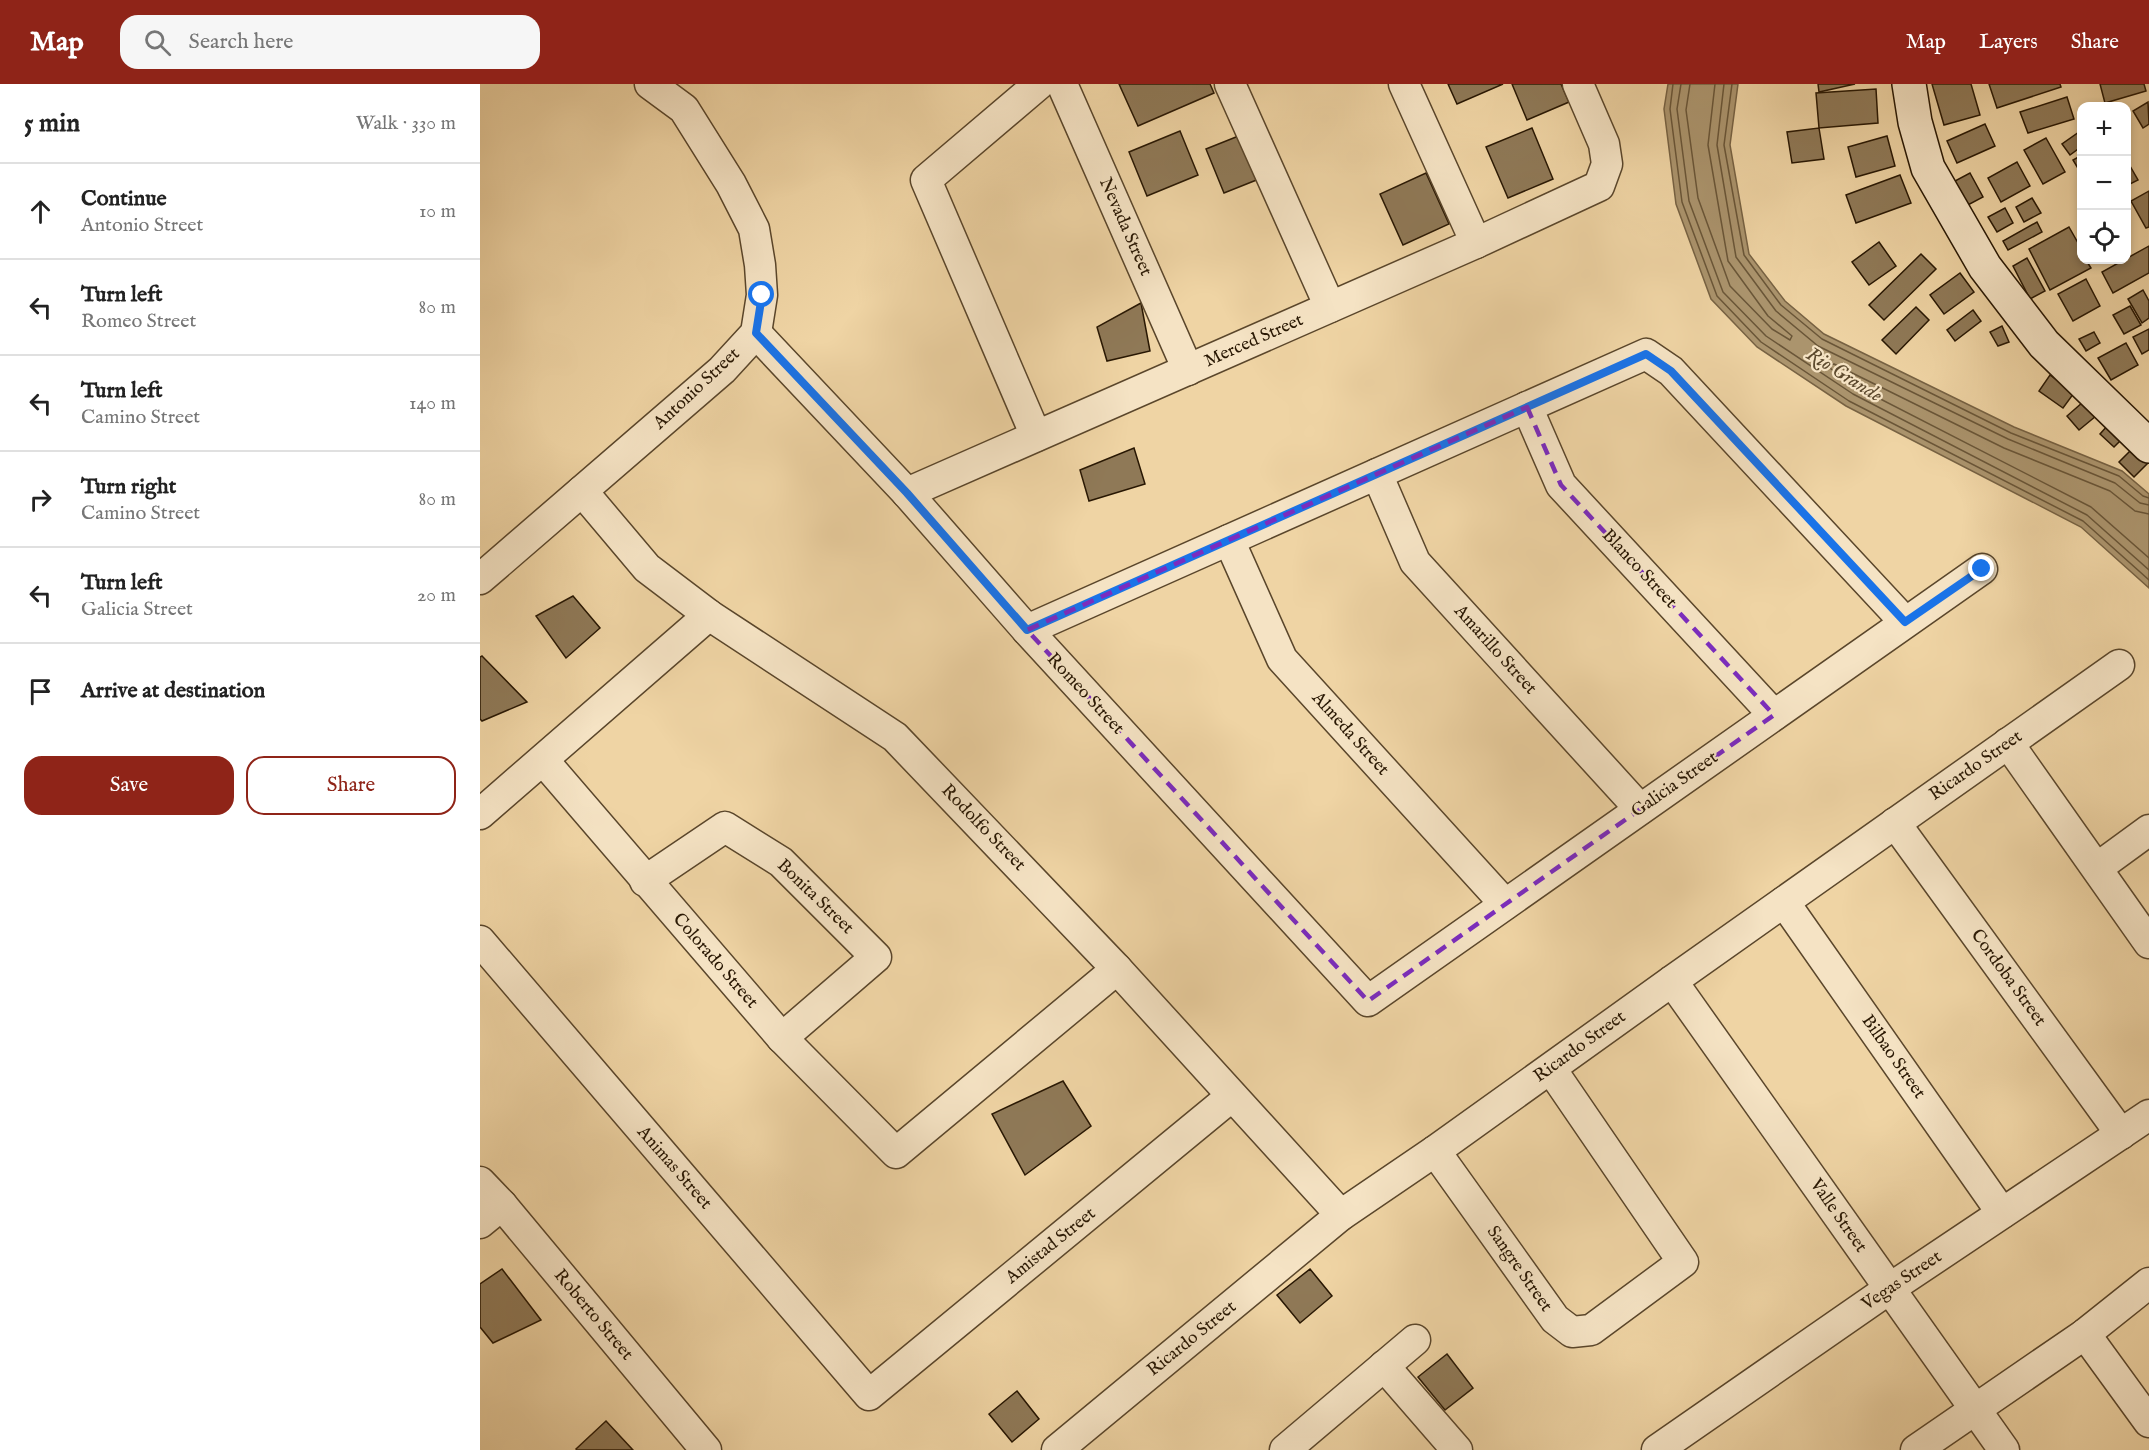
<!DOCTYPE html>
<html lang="en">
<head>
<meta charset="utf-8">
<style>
	:root { --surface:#fff; --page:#f6f6f6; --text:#222; --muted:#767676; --line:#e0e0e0; --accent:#8f2418 }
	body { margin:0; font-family:"IM FELL English",serif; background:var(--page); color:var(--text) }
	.controls { position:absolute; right:18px; top:18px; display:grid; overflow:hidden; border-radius:12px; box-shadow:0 3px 9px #0003 }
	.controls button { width:54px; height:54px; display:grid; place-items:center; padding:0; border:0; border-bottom:2px solid var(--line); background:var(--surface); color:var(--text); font:30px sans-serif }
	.stop { position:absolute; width:18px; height:18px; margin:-14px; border:4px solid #1a73e8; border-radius:50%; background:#fff }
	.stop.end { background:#1a73e8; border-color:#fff; box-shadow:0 2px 6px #0008 }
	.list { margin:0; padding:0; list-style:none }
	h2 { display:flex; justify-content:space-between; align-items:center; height:78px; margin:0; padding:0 24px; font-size:26px }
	h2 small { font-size:20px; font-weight:400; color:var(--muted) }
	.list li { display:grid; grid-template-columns:39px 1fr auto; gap:18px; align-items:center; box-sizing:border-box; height:96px; padding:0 24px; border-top:2px solid var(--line) }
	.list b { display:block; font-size:22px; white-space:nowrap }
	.list p { margin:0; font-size:20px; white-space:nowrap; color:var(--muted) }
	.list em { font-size:20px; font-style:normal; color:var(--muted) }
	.actions { display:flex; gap:12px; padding:18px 24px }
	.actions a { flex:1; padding:14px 0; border:2px solid var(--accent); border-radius:18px; text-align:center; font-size:21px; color:var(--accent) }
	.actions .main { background:var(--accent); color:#fff }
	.icon { flex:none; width:33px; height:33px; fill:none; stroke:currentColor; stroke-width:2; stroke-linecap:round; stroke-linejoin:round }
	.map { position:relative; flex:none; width:1669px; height:1366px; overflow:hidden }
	header { display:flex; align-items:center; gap:36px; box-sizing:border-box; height:84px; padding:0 30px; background:var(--accent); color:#fff }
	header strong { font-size:28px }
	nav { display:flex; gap:33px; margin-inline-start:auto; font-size:21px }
	.search { width:420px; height:54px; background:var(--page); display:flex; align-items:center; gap:15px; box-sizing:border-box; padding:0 21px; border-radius:18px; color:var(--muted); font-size:22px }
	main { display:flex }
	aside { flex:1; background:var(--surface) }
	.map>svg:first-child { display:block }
	.water { fill:#ab946d; stroke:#776243; stroke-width:1.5 }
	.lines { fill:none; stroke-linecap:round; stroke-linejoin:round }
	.shore { stroke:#6a5638; stroke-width:1.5 }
	.building { fill:#8f7957; stroke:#281703; stroke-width:1.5 }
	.minor-casing { stroke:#5a462b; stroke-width:33 }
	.secondary-casing { stroke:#281703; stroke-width:36 }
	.minor { stroke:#f5e3c4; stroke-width:30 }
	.secondary { stroke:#f5e3c4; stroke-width:33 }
	.route { stroke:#1a73e8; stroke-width:8 }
	.marked { fill:none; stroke:#7b2cbf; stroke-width:4.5; stroke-dasharray:12 8; stroke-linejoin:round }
	.labels { text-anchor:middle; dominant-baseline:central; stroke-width:4.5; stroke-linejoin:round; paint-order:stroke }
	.street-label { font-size:18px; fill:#281703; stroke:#f5e3c4 }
	.water-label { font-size:20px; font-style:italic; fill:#5c492d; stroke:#f5e3c4 }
</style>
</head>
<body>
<header>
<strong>Map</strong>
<div class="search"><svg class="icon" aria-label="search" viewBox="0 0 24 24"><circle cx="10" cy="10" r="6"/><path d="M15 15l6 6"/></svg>Search here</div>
<nav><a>Map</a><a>Layers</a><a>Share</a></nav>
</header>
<main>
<aside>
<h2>5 min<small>Walk · 330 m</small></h2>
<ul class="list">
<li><svg class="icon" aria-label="ahead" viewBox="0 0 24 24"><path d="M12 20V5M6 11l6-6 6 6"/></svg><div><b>Continue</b><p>Antonio Street</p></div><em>10 m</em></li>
<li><svg class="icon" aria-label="left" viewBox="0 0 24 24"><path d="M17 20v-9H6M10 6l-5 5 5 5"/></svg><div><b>Turn left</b><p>Romeo Street</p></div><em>80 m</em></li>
<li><svg class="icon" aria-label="left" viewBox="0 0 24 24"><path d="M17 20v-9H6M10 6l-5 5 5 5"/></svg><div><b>Turn left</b><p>Camino Street</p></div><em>140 m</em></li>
<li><svg class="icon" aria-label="right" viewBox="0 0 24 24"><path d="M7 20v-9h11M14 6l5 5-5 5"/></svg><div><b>Turn right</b><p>Camino Street</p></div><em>80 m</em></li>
<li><svg class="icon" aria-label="left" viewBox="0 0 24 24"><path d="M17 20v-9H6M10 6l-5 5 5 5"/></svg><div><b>Turn left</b><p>Galicia Street</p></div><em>20 m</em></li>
<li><svg class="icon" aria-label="arrive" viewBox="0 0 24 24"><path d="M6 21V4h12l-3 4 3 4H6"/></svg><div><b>Arrive at destination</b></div></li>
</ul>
<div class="actions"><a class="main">Save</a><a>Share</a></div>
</aside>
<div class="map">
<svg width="1669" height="1366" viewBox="0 0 1669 1366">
	<rect width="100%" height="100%" fill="#efd4a4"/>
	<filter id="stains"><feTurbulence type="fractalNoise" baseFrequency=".00333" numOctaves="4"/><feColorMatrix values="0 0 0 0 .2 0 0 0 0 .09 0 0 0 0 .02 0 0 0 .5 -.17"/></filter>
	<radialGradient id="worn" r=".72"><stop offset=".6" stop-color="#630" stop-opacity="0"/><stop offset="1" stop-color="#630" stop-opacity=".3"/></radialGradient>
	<!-- water -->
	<polygon class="water" points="1188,0 1258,0 1250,61 1269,170 1305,217 1344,250 1534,343 1642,387 1669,410 1669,504 1601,443 1366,322 1277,263 1231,215 1196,120 1184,25"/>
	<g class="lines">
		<!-- shore -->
		<g class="shore">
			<polyline points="1193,0 1190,25 1202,118 1237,212 1281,258 1369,317 1603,437 1669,496"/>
			<polyline points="1201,0 1197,25 1209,117 1243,208 1286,252 1373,310 1607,431 1669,486"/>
			<polyline points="1210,0 1206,26 1218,114 1250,202 1292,245 1310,256 1312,252 1288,232 1248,177 1228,61 1235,0"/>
			<polyline points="1244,0 1237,61 1256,173 1296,227 1338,262 1528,355 1635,399 1660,419 1669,421"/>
			<polyline points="1252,0 1244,61 1264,171 1301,221 1342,255 1531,349 1639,392 1663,412 1669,414"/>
			<polyline points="1669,430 1655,427 1630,407 1524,364 1354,280 1350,281 1351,285 1377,303 1611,423 1669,474"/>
		</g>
	</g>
	<!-- building -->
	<g class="building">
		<polygon points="639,0 730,0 734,9 658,42"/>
		<polygon points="968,0 1023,0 977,20"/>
		<polygon points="1032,0 1081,0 1089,18 1047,36"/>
		<polygon points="1338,0 1375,0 1339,8"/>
		<polygon points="1452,0 1491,0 1500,31 1464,41"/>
		<polygon points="1509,0 1580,0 1581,3 1517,24"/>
		<polygon points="1620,0 1664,0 1666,7 1625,19"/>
		<polygon points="1396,5 1398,39 1339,44 1336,9"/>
		<polygon points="1587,13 1594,35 1548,49 1540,28"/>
		<polygon points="1668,18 1669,40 1663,44 1653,27"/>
		<polygon points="1505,40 1515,62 1477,79 1467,57"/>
		<polygon points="1052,44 1073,95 1028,114 1006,63"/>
		<polygon points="1339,44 1344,75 1312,79 1307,48"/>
		<polygon points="700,47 718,91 667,112 649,68"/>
		<polygon points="1599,48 1602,52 1602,62 1590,71 1582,60"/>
		<polygon points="761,51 779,95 744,109 726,65"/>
		<polygon points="1407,52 1415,82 1376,93 1368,63"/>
		<polygon points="1566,54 1585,88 1563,100 1544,66"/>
		<polygon points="1602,71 1602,91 1593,76"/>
		<polygon points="1646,75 1658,96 1646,102"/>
		<polygon points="1537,78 1550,102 1521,118 1508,94"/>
		<polygon points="946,89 969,140 923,161 900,110"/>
		<polygon points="1490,89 1503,113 1486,122 1473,98"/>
		<polygon points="1420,91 1431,119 1376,139 1366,111"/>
		<polygon points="1669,107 1669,143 1666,144 1651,117"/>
		<polygon points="1552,114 1561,129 1544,138 1536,123"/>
		<polygon points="1525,124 1533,139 1517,148 1508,133"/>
		<polygon points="1557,138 1562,148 1528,166 1523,157"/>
		<polygon points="1589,143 1602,166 1602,176 1606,176 1611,184 1570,206 1549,165"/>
		<polygon points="1399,158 1416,182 1389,201 1372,178"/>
		<polygon points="1669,162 1669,189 1633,209 1622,188"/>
		<polygon points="1441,170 1456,185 1404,236 1389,221"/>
		<polygon points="1547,174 1565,207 1550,215 1533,182"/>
		<polygon points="1480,189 1494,208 1464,230 1450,211"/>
		<polygon points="1606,195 1620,222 1593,237 1578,210"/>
		<polygon points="1663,206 1669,217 1669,234 1662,239 1648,215"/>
		<polygon points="661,219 670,267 627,277 617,243"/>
		<polygon points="1650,222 1661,241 1644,250 1633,231"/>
		<polygon points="1436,223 1449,236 1416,270 1402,256"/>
		<polygon points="1493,226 1501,237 1475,257 1467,246"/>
		<polygon points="1522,242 1529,258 1518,262 1510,248"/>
		<polygon points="1669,245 1669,266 1662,270 1653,253"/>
		<polygon points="1614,248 1620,259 1606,267 1599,255"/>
		<polygon points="1646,259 1658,281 1631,296 1618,274"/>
		<polygon points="1570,291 1594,309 1583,324 1559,307"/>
		<polygon points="1603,318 1616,332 1599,346 1587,332"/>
		<polygon points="1628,341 1642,355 1634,363 1620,350"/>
		<polygon points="1654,363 1669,378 1654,393 1639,378"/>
		<polygon points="654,364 665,400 609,417 600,386"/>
		<polygon points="93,512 120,544 86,574 56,532"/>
		<polygon points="2,572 47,618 2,637 0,635 0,573"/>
		<polygon points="583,997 611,1042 545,1091 512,1030"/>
		<polygon points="22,1185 61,1236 13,1259 0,1243 0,1200"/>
		<polygon points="830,1185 852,1212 820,1239 797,1211"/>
		<polygon points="967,1270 993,1304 965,1326 938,1293"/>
		<polygon points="537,1307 559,1335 532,1358 509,1330"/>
		<polygon points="126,1337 153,1366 97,1366 96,1365"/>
	</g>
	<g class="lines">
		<defs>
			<g id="minor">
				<polyline points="582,0 708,286"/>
				<polyline points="750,0 850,223"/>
				<polyline points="924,0 996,159"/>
				<polyline points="276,249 427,409 547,546 888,917 1502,485"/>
				<polyline points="1047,323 1081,401 1294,631"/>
				<polyline points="556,352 446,96 559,0"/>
				<polyline points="897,390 935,478 1160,725"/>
				<polyline points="102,407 167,484 229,531 415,653 637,885 861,1131"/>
				<polyline points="427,409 996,159 1119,102 1127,80 1124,60 1098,0"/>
				<polyline points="749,456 802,575 1025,820"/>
				<polyline points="0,495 242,286 276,249 282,211 280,181 274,145 251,100 204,25 170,0"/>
				<polyline points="547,546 1166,270 1191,287 1425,538"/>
				<polyline points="1528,659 1669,859"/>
				<polyline points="63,676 302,954 416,1069 637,885"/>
				<polyline points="0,730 229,531"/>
				<polyline points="1415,739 1641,1050"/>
				<polyline points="1617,784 1669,746"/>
				<polyline points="165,797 245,743 301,778 396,873 302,954"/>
				<polyline points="1304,818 1522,1129"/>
				<polyline points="0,857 389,1311 752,1012"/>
				<polyline points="1192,897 1524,1366"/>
				<polyline points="955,1067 1075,1235 1092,1248 1111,1246 1203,1178 1071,985"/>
				<polyline points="0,1098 22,1121 226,1366"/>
				<polyline points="0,1139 22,1121"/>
				<polyline points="1605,1250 1669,1338"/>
				<polyline points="904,1282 977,1366"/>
				<polyline points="577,1366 861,1131 955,1067 1192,897 1639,581"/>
				<polyline points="805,1366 935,1256"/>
				<polyline points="1177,1366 1409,1205 1669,1031"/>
				<polyline points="1436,1366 1605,1250 1669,1199"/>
			</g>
			<polyline id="secondary" points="1429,0 1435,38 1448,84 1505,183 1564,260 1669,362"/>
		</defs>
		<!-- minor casing -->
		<use href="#minor" class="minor-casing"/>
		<!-- secondary casing -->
		<use href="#secondary" class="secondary-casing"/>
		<!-- minor -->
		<use href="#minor" class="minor"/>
		<!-- secondary -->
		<use href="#secondary" class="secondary"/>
	</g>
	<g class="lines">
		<!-- route -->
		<polyline class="route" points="282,211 276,249 427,409 547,546 1166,270 1191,287 1425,538 1502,485"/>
	</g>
	<!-- marked area -->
	<path class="marked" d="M1047,323L1081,401L1294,631L888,917L547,546Z"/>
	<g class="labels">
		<!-- street labels -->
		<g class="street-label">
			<text transform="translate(645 143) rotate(66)">Nevada Street</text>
			<text transform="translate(774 257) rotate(-24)">Merced Street</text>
			<text transform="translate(217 305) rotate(-43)">Antonio Street</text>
			<text transform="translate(1159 485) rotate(47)">Blanco Street</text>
			<text transform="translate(1015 566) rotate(48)">Amarillo Street</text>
			<text transform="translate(605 610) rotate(47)">Romeo Street</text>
			<text transform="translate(870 650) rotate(48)">Almeda Street</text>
			<text transform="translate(1496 682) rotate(-35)">Ricardo Street</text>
			<text transform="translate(1195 701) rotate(-35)">Galicia Street</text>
			<text transform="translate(503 744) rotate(46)">Rodolfo Street</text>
			<text transform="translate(335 813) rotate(44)">Bonita Street</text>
			<text transform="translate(235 877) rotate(49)">Colorado Street</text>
			<text transform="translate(1528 894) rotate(54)">Cordoba Street</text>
			<text transform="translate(1100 963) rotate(-36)">Ricardo Street</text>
			<text transform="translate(1413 973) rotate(55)">Bilbao Street</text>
			<text transform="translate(194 1084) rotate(49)">Animas Street</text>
			<text transform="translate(1358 1132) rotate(55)">Valle Street</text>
			<text transform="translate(571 1162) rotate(-39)">Amistad Street</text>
			<text transform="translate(1039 1185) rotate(55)">Sangre Street</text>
			<text transform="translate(1422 1197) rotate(-34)">Vegas Street</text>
			<text transform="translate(113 1231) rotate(50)">Roberto Street</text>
			<text transform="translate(712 1255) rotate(-39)">Ricardo Street</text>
		</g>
		<!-- water labels -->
		<g class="water-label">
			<text transform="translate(1364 291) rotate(32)">Rio Grande</text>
		</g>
	</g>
	<rect width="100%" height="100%" filter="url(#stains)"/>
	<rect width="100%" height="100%" fill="url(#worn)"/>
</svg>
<div class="controls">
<button>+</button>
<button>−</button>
<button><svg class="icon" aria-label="locate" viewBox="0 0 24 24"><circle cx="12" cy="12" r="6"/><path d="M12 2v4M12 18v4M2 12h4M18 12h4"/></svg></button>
</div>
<div class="stop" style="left:282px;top:211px"></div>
<div class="stop end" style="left:1502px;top:485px"></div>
</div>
</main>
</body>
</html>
